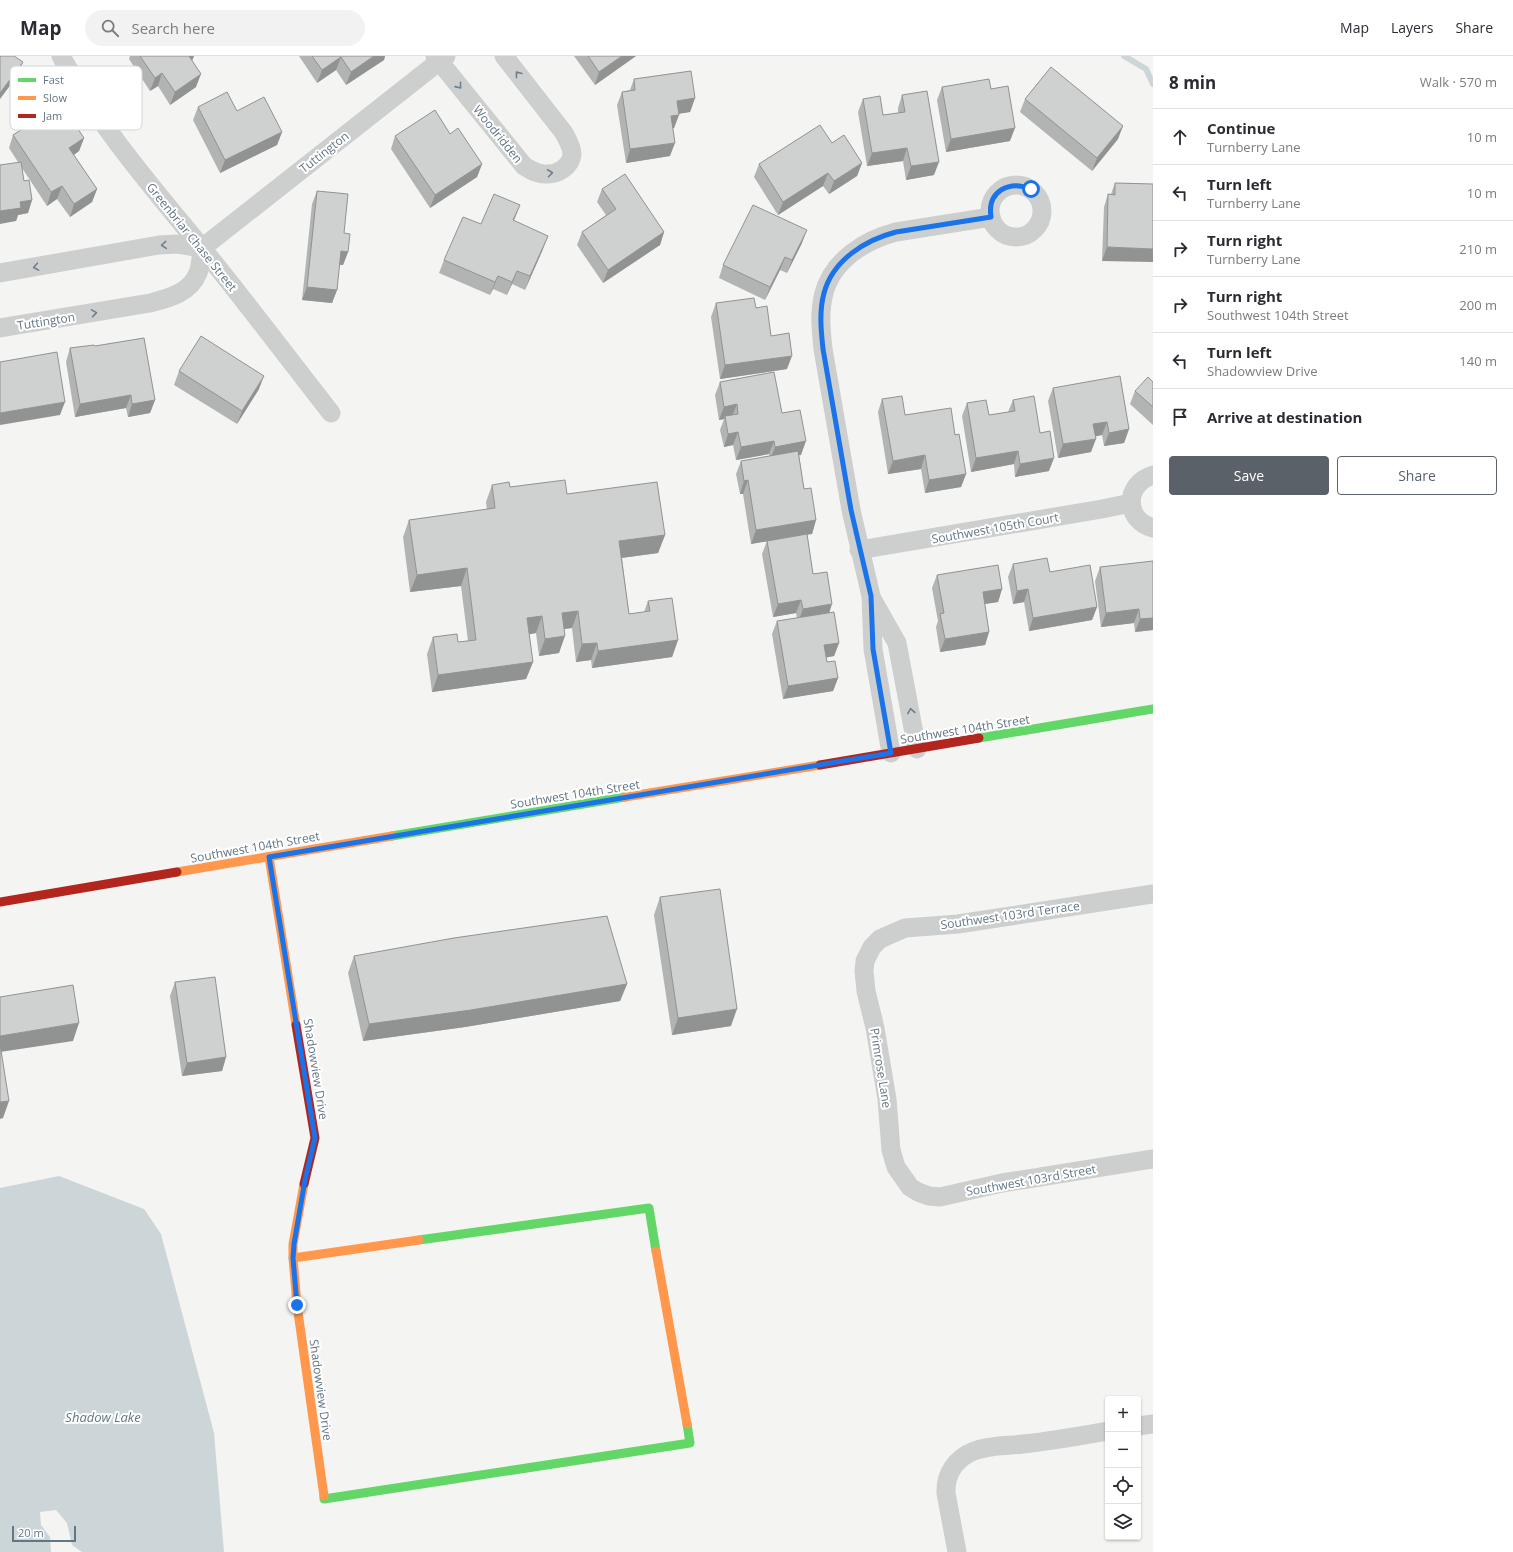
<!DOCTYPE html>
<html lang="en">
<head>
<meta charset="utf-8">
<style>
	:root { --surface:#fff; --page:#f2f2f3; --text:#2b2b33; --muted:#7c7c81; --line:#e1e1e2; --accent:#5b6169 }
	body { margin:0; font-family:"Open Sans",sans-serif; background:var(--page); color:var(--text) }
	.controls { position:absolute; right:12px; bottom:12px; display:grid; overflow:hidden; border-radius:4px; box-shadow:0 1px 3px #0004 }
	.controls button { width:36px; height:36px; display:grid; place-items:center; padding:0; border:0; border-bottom:1px solid var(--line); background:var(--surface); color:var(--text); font:20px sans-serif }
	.scale { position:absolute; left:12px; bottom:10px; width:64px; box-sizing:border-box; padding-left:4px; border:2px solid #627684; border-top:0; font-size:11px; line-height:14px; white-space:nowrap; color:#627684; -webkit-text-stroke:3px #fff; paint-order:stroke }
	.stop { position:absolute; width:12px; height:12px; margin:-9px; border:3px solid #1a73e8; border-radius:50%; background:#fff }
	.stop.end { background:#1a73e8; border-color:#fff; box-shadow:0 1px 4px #0008 }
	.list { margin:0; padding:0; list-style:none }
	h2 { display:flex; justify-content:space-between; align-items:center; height:52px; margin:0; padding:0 16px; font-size:17px }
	h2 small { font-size:13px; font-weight:400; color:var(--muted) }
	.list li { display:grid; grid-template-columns:26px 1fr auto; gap:12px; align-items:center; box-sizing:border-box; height:56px; padding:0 16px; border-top:1px solid var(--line) }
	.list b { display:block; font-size:15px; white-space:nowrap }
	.list p { margin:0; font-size:13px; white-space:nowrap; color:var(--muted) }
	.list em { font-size:13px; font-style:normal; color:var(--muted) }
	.actions { display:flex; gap:8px; padding:12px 16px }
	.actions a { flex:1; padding:9px 0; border:1px solid var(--accent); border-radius:4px; text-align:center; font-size:14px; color:var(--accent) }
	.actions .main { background:var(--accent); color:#fff }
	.icon { flex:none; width:22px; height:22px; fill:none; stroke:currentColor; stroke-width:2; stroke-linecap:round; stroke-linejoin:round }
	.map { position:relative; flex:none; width:1153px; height:1496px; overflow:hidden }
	header { display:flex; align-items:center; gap:24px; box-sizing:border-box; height:56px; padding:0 20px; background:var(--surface); border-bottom:1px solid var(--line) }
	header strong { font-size:19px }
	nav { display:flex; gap:22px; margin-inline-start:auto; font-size:14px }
	.search { width:280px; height:36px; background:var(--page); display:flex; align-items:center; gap:10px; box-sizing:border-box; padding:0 14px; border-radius:22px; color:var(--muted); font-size:15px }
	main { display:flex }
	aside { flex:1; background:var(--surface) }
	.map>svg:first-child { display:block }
	.water { fill:#ccd5d7 }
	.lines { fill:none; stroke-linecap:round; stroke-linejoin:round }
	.stream { stroke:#ccd5d7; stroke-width:6 }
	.street { stroke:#cdcfcf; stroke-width:19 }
	.fast { stroke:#63d668; stroke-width:9 }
	.slow { stroke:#ff974d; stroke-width:9 }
	.jam { stroke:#b3261e; stroke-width:9 }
	.wall { fill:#b2b3b3 }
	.shaded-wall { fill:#919292 }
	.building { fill:#cfd0d0; stroke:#919292 }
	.oneway { stroke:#6d7f8c }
	.route { stroke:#1a73e8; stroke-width:5 }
	.labels { text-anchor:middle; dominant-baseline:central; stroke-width:4; stroke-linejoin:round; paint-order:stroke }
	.street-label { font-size:12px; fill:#627684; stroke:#fff }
	.water-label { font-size:13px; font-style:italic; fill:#5e7982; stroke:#fff }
	.key { fill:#fff; stroke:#d0d6da; stroke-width:1 }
	.key-label { font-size:11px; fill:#627684 }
</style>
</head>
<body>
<header>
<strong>Map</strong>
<div class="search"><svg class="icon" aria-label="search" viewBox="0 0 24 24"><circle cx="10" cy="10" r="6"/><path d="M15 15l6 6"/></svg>Search here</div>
<nav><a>Map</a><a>Layers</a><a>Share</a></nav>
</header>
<main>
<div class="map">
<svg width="1153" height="1496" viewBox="0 0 1153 1496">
	<rect width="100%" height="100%" fill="#f4f4f2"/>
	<!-- water -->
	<polygon class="water" points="59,1120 144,1153 161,1178 214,1377 224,1496 82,1496 72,1489 67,1467 56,1454 40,1456 41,1469 50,1481 51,1496 0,1496 0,1132"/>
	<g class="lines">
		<!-- stream -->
		<polyline class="stream" points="1124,0 1146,13 1153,28"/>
		<!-- street -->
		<g class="street">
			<path d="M61,0C99,70 152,131 202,192C246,246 288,302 331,357"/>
			<path d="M435,0L524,110C531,114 537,118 545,118C557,119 571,111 572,98C572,91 567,83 564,77L504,0"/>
			<circle cx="1016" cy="155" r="26"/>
			<polyline points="0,217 159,189 177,188 202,192"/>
			<path d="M0,272L150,247C169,242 190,237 198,217C201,210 201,200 202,192L446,0"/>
			<path d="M1153,419C1124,428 1124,464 1153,472"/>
			<polyline points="859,494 1102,453 1131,447"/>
			<polyline points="872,543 897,587 917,693"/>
			<path d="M891,697L873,593L871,540L851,454L823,293C821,274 819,256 824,237C833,204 865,184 896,176L991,161"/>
			<polyline points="1153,838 958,868 905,872 880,883 872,891 865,905 864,915 866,935 875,972 887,1043 891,1094 896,1111 910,1131 918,1136 929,1140 940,1141 1002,1127 1153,1103"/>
			<polyline points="1138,1370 1153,1368"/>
			<path d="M957,1496L946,1437C945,1418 956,1402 974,1395C989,1389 1008,1390 1023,1388C1051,1385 1080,1380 1108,1375"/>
		</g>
		<!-- fast -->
		<g class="fast">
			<polyline points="979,682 1153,653"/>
			<polyline points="392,780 625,741"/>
			<polyline points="419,1184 649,1152 656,1195"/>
			<polyline points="324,1440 324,1443 690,1387 687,1368"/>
		</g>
		<!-- slow -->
		<g class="slow">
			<polyline points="625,741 820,709"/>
			<polyline points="269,801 296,969"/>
			<polyline points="177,816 392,780"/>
			<polyline points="304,1128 293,1188 293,1202 297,1249 324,1440"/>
			<polyline points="656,1195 687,1368"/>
			<polyline points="293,1202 419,1184"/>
		</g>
		<!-- jam -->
		<g class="jam">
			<polyline points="820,709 979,682"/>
			<polyline points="0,846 177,816"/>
			<polyline points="296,969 315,1082 304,1128"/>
		</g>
	</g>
	<!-- wall -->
	<g class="wall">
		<polygon points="130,0 194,0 192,4 196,31 170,49 158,30 150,35 129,3"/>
		<polygon points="299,0 385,0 384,4 346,29 336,14 317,27"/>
		<polygon points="574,0 636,0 595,29"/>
		<polygon points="634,23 695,42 690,56 679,57 674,72 673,72 670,100 626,107 617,49 622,36 630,34"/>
		<polygon points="942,31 991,33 1010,85 946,96 937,44"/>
		<polygon points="902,39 934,119 906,124 903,105 867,110 858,56 863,43 883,59 898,57 898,52"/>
		<polygon points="1025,43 1118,83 1092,115 1020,56"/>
		<polygon points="198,51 282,76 277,89 220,117 193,64"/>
		<polygon points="450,78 482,108 477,121 430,152 391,93 395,80"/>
		<polygon points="13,79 84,82 79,95 74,99 97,133 92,146 70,161 57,143 47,150 22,112 24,125 32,144 28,157 18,159 16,165 18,106 9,92"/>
		<polygon points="832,87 862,107 857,120 829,138 823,130 778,159 754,121 759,108"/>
		<polygon points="1115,127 1153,128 1102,205 1104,151 1108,138 1111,138"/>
		<polygon points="602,133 664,176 660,189 603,227 577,189 582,176 606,159 597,146"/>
		<polygon points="317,135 344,177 348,196 343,209 339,209 337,234 332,247 302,244 312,148"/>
		<polygon points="514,165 543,193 525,234 512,228 507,239 493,233 490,239 439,217 444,204 481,168"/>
		<polygon points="802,187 787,217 780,214 765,244 719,222 723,209"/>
		<polygon points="716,247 756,252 771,280 787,313 720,323 711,261"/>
		<polygon points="95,290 155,344 150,357 128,361 126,352 75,361 66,306 70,292"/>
		<polygon points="179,315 259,333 237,368 174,329"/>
		<polygon points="720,326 782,357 801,399 799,399 804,433 816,464 812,478 807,478 813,518 829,557 839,587 834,600 826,601 827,606 838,622 833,635 783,643 772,578 777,565 797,562 796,557 773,561 762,498 767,485 751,488 743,438 740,438 736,418 741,405 769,400 769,398 736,404 733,389 724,391 720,374 724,363 719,364 715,339"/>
		<polygon points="1153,326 1153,369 1130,348 1135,335"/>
		<polygon points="1053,332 1129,373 1124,387 1104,390 1102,379 1095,380 1091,396 1058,402 1048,345"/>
		<polygon points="882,343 905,359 955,379 966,418 961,431 925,437 921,413 888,418 878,356"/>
		<polygon points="1013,344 1040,377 1049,415 1015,421 1014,408 971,416 962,360 967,347 989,359 1008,356"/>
		<polygon points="492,429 567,438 665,479 658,497 622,502 629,558 644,556 648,545 678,584 672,601 592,612 591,604 576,606 572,572 564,573 559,597 539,600 536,577 529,578 533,606 526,623 432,636 427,598 433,581 458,586 468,585 461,530 410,536 403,481 409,464 487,454 486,446"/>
		<polygon points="1153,505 1153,574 1135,576 1134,567 1101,571 1095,525 1100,511"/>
		<polygon points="1013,508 1050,516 1097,551 1092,564 1029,575 1024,546 1013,548 1008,521"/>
		<polygon points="937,519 1002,533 998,546 985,548 989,576 985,589 940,596 936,571 938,565 932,532"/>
		<polygon points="660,841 731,970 672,979 654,859"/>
		<polygon points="354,900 627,928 620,945 465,971 363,985 348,917"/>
		<polygon points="175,926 226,1001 222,1015 182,1020 170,940"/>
	</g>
	<!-- shaded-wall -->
	<g class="shaded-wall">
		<polygon points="186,0 194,0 192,5"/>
		<polygon points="374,0 385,0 384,4 346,29 351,16"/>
		<polygon points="622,0 636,0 595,29 599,16"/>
		<polygon points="341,1 336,14 317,27 322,14"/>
		<polygon points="23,6 18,19 0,43 0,37"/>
		<polygon points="162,17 158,30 150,35 155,22"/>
		<polygon points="201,18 196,31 170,49 175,36"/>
		<polygon points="695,42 690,56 672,59 677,45"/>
		<polygon points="679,59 674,72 667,73 671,60"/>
		<polygon points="1123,70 1118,83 1092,115 1097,102"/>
		<polygon points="1015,72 1010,85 946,96 951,83"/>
		<polygon points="282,76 277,89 220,117 225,104"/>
		<polygon points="84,82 79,95 65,105 69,92"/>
		<polygon points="675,87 670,100 626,107 630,93"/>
		<polygon points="907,92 903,105 867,110 872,97"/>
		<polygon points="939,106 934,119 906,124 911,110"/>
		<polygon points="862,107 857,120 829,138 834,125"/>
		<polygon points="482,108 477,121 430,152 435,139"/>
		<polygon points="828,117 823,130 778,159 783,146"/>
		<polygon points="62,130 57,143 47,150 51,136"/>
		<polygon points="97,133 92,146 70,161 74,148"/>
		<polygon points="32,144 28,157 18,159 16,165 0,168 0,155 20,146"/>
		<polygon points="520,149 515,162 508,177 513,164"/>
		<polygon points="807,174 802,187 787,217 792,204"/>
		<polygon points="664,176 660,189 603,227 608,214"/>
		<polygon points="548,180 543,193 525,234 530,220"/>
		<polygon points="1107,191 1153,193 1153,206 1102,205"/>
		<polygon points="341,195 348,196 343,209 336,208"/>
		<polygon points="785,201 780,214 765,244 770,231"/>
		<polygon points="517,215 512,228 507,239 512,226"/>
		<polygon points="498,220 493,233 490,239 495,226"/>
		<polygon points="307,231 337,234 332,247 302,244"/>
		<polygon points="792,300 787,313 720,323 725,309"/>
		<polygon points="264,320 259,333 237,368 242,355"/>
		<polygon points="131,339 126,352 75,361 80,348"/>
		<polygon points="155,344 150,357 128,361 132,348"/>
		<polygon points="65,346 60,359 0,369 0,357"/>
		<polygon points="737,348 732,361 725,360 724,363 719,364 724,351"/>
		<polygon points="1107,366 1102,379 1088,382 1093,368"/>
		<polygon points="1129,373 1124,387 1104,390 1109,377"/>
		<polygon points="738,376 733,389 724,391 728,378"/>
		<polygon points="1096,383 1091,396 1058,402 1063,388"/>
		<polygon points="774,385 769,398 736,404 741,391"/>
		<polygon points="806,385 801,399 770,404 775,391"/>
		<polygon points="1018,395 1014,408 971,416 976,402"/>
		<polygon points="925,399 921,413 888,418 893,405"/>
		<polygon points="1054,402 1049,415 1015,421 1020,408"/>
		<polygon points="966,418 961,431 925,437 929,424"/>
		<polygon points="748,424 743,438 740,438 744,425"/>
		<polygon points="816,464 812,478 751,488 756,474"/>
		<polygon points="665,479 658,497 613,503 619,485"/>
		<polygon points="467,512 461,530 410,536 417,519"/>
		<polygon points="1002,533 998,546 978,549 983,536"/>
		<polygon points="1028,533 1024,546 1013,548 1017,535"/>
		<polygon points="801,544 796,557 773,561 778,548"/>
		<polygon points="832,548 828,561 798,566 803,553"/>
		<polygon points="1097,551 1092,564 1029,575 1033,562"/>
		<polygon points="1139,553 1134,567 1101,571 1106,557"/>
		<polygon points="578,555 572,572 556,574 562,557"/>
		<polygon points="542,560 536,577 520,580 527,562"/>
		<polygon points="1153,562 1153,574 1135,576 1140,563"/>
		<polygon points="989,576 985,589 940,596 945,583"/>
		<polygon points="565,580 559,597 539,600 545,583"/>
		<polygon points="678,584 672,601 592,612 598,595"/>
		<polygon points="597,587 591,604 576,606 582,588"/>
		<polygon points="839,587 834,600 819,603 824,589"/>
		<polygon points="533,606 526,623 432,636 438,619"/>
		<polygon points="838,622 833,635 783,643 788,630"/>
		<polygon points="627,928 620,945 465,971 363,985 369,968"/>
		<polygon points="737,953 731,970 672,979 678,962"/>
		<polygon points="79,967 73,985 0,996 0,980"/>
		<polygon points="226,1001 222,1015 182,1020 187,1007"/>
		<polygon points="9,1045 3,1062 0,1063 0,1046"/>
	</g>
	<!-- building -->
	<g class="building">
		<polygon points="0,0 14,0 23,6 0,37"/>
		<polygon points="140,0 189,0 201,18 175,36 162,17 155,22"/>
		<polygon points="312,0 374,0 351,16 341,1 322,14"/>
		<polygon points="588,0 622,0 599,16"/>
		<polygon points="1051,11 1123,70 1097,102 1025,43"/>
		<polygon points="691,15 695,42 677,45 679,59 671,60 675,87 630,93 622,36 635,34 634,23"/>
		<polygon points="989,23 991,33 1008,30 1015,72 951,83 942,31"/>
		<polygon points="927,35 939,106 911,110 907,92 872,97 863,43 880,40 883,59 905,56 902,39"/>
		<polygon points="227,36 237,55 264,41 282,76 225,104 198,51"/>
		<polygon points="61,48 84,82 69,92 97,133 74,148 62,130 51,136 13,79"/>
		<polygon points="435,54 450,78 458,72 482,108 435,139 395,80"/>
		<polygon points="820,69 832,87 844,79 862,107 834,125 828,117 783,146 759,108"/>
		<polygon points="21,106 24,125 29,124 32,144 20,146 21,152 0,155 0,109"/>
		<polygon points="625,118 664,176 608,214 582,176 616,153 602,133"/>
		<polygon points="1115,127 1153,128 1153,193 1107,191 1108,138 1115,139"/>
		<polygon points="317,135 348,138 344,177 350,178 348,196 341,195 337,234 307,231"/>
		<polygon points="494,138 520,149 513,164 548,180 530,220 517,215 512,226 498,220 495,226 444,204 463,161 481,168"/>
		<polygon points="753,149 807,174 792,204 785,201 770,231 723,209"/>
		<polygon points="754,242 756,252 767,250 771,280 789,277 792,300 725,309 716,247"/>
		<polygon points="201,280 264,320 242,355 179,315"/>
		<polygon points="144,282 155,344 132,348 131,339 80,348 70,292 94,289 95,290"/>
		<polygon points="57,296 65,346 0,357 0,306"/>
		<polygon points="774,316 782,357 800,354 806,385 775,391 774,385 741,391 738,376 728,378 725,360 738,358 737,348 724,351 720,326"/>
		<polygon points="1120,320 1129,373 1109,377 1107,366 1093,368 1096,383 1063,388 1053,332"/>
		<polygon points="1148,321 1153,326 1153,351 1135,335"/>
		<polygon points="902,340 905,359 951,352 955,379 959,378 966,418 929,424 925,399 893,405 882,343"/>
		<polygon points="1034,340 1040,377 1050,375 1054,402 1020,408 1018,395 976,402 967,347 986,344 989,359 1015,355 1013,344"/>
		<polygon points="798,395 804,433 811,432 816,464 756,474 748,424 744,425 741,405"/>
		<polygon points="565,424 567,438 657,426 665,479 619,485 629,558 650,555 648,545 672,542 678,584 598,595 597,587 582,588 578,555 562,557 565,580 545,583 542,560 527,562 533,606 438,619 433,581 457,578 458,586 476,584 467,512 417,519 409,464 495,452 492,429 509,426 510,431"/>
		<polygon points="807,478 813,518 827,516 832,548 803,553 801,544 778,548 767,485"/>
		<polygon points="1047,502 1050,516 1090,509 1097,551 1033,562 1028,533 1017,535 1013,508"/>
		<polygon points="1153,505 1153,562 1140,563 1139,553 1106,557 1100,511"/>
		<polygon points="998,509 1002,533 983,536 989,576 945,583 940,558 944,557 937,519"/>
		<polygon points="834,556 839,587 824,589 827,606 835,605 838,622 788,630 777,565"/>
		<polygon points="720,833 737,953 678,962 660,841"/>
		<polygon points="607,860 627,928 471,954 369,968 354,900 454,882"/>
		<polygon points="215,921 226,1001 187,1007 175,926"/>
		<polygon points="73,929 79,967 0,980 0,941"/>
		<polygon points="0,988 9,1045 0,1046"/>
	</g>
	<!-- one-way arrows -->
	<defs><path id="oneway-chevron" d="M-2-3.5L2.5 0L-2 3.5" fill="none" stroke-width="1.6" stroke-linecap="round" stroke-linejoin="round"/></defs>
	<g class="oneway">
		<use href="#oneway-chevron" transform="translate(518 18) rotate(-128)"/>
		<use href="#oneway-chevron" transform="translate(459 30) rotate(51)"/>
		<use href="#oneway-chevron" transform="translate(550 117) rotate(-7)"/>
		<use href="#oneway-chevron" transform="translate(164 189) rotate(175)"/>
		<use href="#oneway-chevron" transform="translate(36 211) rotate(170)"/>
		<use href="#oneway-chevron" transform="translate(94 257) rotate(-9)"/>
		<use href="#oneway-chevron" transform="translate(911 655) rotate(-100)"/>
	</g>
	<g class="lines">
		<!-- route -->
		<path class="route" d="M297,1249L293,1202L294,1188L305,1124L315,1082L269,801L891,697L873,593L871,540L851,454L823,293C821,274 819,256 824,237C833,204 865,184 896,176L991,161C987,135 1009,124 1031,133"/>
	</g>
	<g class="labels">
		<!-- street labels -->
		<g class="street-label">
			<text transform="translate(498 78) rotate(51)">Woodridden</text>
			<text transform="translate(324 96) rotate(-38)">Tuttington</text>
			<text transform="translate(192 181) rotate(51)">Greenbriar Chase Street</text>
			<text transform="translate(46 265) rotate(-9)">Tuttington</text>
			<text transform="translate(995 472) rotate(-10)">Southwest 105th Court</text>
			<text transform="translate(965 673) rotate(-9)">Southwest 104th Street</text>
			<text transform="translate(575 738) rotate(-9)">Southwest 104th Street</text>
			<text transform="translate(255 791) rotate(-10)">Southwest 104th Street</text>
			<text transform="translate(1010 859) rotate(-8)">Southwest 103rd Terrace</text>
			<text transform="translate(881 1012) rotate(81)">Primrose Lane</text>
			<text transform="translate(316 1013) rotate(81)">Shadowview Drive</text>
			<text transform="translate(1031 1124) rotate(-10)">Southwest 103rd Street</text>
			<text transform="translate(321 1334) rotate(82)">Shadowview Drive</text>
		</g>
		<!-- water labels -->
		<g class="water-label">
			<text x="103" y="1361">Shadow Lake</text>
		</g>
	</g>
	<!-- legend -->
	<rect x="10" y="10" width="132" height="64" rx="6" class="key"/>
	<rect x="18" y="22" width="18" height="4" fill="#63d668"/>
	<rect x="18" y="40" width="18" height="4" fill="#ff974d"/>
	<rect x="18" y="58" width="18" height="4" fill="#b3261e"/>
	<g class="key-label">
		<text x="43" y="28">Fast</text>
		<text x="43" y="46">Slow</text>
		<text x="43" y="64">Jam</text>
	</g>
</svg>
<div class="controls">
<button>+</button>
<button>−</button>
<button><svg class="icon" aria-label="locate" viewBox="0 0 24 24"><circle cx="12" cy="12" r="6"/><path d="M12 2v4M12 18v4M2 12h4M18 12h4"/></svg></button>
<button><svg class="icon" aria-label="layers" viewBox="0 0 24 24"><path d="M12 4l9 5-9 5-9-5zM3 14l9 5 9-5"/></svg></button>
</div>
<div class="scale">20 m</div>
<div class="stop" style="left:1031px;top:133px"></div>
<div class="stop end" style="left:297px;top:1249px"></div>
</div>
<aside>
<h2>8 min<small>Walk · 570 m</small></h2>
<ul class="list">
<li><svg class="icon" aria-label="ahead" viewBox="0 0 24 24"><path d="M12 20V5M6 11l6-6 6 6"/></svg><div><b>Continue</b><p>Turnberry Lane</p></div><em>10 m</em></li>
<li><svg class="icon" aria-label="left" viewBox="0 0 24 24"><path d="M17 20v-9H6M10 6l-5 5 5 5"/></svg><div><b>Turn left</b><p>Turnberry Lane</p></div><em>10 m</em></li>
<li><svg class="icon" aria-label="right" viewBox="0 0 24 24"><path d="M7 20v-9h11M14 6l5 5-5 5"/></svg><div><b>Turn right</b><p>Turnberry Lane</p></div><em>210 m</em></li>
<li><svg class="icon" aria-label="right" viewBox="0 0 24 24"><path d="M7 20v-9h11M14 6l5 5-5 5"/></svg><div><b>Turn right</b><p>Southwest 104th Street</p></div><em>200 m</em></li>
<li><svg class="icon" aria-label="left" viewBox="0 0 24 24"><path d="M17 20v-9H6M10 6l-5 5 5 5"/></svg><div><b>Turn left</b><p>Shadowview Drive</p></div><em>140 m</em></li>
<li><svg class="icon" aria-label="arrive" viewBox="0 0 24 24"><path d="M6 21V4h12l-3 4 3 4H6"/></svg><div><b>Arrive at destination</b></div></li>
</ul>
<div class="actions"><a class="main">Save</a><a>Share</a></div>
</aside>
</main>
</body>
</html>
